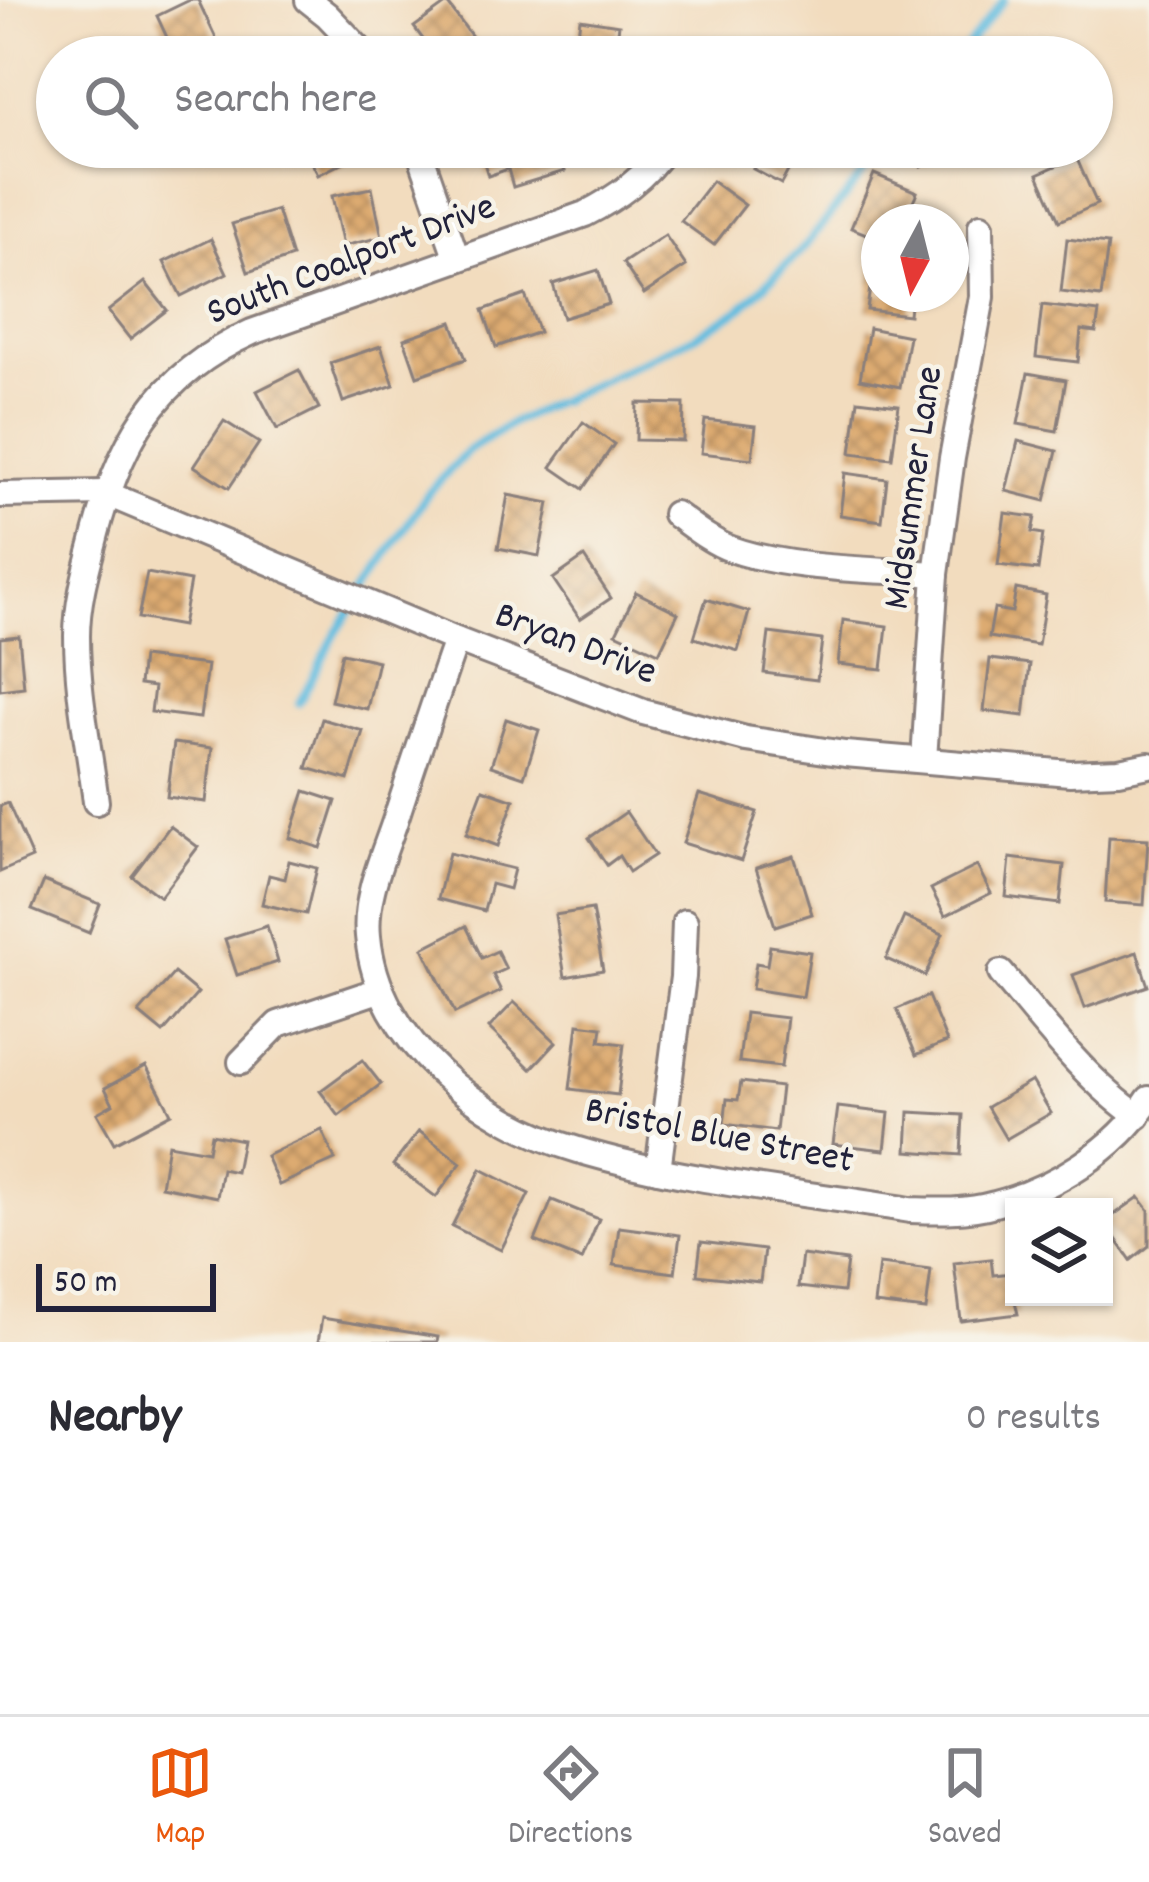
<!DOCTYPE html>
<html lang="en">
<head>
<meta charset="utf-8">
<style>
	:root { --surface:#fff; --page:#f2f2f3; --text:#2b2b33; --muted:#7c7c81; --line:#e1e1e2; --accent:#ea580c }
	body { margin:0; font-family:Dekko,sans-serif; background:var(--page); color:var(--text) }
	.controls { position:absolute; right:36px; bottom:36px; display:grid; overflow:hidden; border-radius:0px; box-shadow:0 3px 9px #0004 }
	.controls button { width:108px; height:108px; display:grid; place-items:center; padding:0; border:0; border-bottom:3px solid var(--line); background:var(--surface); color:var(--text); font:60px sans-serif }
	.compass { position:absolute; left:861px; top:204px; width:108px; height:108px; border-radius:50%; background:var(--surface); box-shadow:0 3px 9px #0004; rotate:187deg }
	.scale { position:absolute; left:36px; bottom:30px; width:180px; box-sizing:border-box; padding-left:12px; border:6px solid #22223b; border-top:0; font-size:33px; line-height:42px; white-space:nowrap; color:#22223b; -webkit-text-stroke:9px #f7f3e8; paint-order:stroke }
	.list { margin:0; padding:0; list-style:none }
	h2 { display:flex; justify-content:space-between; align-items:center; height:156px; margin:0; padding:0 48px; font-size:51px }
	h2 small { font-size:39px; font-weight:400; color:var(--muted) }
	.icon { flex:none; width:66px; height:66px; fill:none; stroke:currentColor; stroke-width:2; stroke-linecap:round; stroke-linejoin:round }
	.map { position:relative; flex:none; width:1149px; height:1342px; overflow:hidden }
	.search { position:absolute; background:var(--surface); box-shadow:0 3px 9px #0004; left:36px; right:36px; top:36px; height:132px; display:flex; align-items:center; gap:30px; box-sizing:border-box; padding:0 42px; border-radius:66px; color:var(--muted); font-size:45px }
	.sheet { height:372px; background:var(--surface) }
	nav { display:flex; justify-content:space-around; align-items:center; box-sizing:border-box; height:168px; border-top:3px solid var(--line); background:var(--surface); font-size:33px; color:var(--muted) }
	nav a { display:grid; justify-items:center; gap:6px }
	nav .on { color:var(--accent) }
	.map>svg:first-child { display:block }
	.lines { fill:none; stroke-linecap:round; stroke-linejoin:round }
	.stream { stroke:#62bde0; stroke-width:8 }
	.building { fill:url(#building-cross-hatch) }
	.street-casing { stroke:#8a7f7c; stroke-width:30 }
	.street { stroke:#fff; stroke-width:24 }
	.labels { text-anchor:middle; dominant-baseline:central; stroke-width:9; stroke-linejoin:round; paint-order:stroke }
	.street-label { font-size:39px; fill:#22223b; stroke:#f7f3e8 }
</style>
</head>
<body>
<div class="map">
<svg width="1149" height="1342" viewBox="0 0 1149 1342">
	<defs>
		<pattern id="building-cross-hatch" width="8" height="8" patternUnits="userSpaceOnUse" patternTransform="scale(3)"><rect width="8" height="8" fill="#ddab71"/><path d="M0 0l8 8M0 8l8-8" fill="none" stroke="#b38b5e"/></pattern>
	</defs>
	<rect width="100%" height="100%" fill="#f7f3e8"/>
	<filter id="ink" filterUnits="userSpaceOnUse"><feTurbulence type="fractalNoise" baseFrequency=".00833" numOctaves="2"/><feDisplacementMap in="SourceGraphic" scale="24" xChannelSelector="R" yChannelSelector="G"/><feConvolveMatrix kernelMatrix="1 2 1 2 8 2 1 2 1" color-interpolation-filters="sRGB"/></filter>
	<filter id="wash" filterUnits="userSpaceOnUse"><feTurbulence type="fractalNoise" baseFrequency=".004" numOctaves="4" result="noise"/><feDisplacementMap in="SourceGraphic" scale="48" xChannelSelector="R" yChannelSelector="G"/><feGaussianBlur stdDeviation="2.7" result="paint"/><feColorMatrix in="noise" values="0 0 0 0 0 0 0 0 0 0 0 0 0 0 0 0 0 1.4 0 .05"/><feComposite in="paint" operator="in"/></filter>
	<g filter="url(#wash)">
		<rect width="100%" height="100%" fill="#f2dcbe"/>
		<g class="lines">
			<!-- stream -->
			<g class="stream">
				<polyline points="958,57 1004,0"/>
				<polyline points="299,703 336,633 428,493 469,450 514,422 695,336 739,310 801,251 885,147"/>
			</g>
		</g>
		<g id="blocks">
			<!-- building -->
			<g class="building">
				<polygon points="190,0 198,0 222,51 209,57 176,57 157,16"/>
				<polygon points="447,3 476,42 455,57 436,57 414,27"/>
				<polygon points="580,19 619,25 614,57 575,57"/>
				<polygon points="304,147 356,147 360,154 318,175"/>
				<polygon points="487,147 557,147 565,171 513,187 508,169 488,176 480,149"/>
				<polygon points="756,147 801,147 781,184 753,169 763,151"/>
				<polygon points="911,147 962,147 921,167"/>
				<polygon points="1076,157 1097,204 1059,221 1038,174"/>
				<polygon points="874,174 917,192 904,222 879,222 879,239 851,228"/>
				<polygon points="712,181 745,205 714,245 681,221"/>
				<polygon points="372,188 382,237 343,246 332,196"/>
				<polygon points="277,210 292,257 248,272 232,224"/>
				<polygon points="665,235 686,266 644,294 623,263"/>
				<polygon points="211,239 227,273 181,296 164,262"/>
				<polygon points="1067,239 1108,244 1101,297 1061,292"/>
				<polygon points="874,256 879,257 879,294 911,294 909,315 867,310"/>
				<polygon points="598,270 609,304 563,318 553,284"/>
				<polygon points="145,282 167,310 130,339 108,311"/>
				<polygon points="525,295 539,332 496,347 483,310"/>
				<polygon points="1042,305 1099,312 1096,332 1081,330 1078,362 1036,357"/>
				<polygon points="452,322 466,359 417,376 404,339"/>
				<polygon points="869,328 909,336 900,387 860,379"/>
				<polygon points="381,346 394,385 343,402 330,363"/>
				<polygon points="299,370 319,408 277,429 257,391"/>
				<polygon points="1028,373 1066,380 1057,431 1018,424"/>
				<polygon points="858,400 899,405 892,458 851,453"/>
				<polygon points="637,403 684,404 683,441 636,440"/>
				<polygon points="705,420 756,426 752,459 701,453"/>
				<polygon points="224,421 259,443 229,488 194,466"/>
				<polygon points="583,422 614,444 583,489 551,467"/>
				<polygon points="1018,441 1057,451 1045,501 1006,491"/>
				<polygon points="845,473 887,479 882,521 840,515"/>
				<polygon points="508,495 549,503 539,556 498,548"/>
				<polygon points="1005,513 1035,517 1032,532 1043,534 1038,570 998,565"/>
				<polygon points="584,557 611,598 580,619 553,579"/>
				<polygon points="147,573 190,581 182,626 138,618"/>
				<polygon points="1016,589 1046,595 1038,645 989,637 994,609 1012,612"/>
				<polygon points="636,592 678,613 659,653 616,633"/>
				<polygon points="706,599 749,612 738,651 694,638"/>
				<polygon points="843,620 887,626 882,669 838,664"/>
				<polygon points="769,633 822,640 817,680 764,673"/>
				<polygon points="19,636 24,687 0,690 0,638"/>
				<polygon points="342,653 378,661 367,709 331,701"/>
				<polygon points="142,657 207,665 200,718 151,712 154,687 139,685"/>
				<polygon points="990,659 1030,664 1024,716 984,711"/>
				<polygon points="322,719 363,731 348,780 307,768"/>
				<polygon points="506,719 539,730 524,777 491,766"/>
				<polygon points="174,743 212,748 206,802 167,797"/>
				<polygon points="483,789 514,800 498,846 466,834"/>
				<polygon points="305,791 336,801 321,848 290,838"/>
				<polygon points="699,794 757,812 741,861 683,843"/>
				<polygon points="8,803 32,858 0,872 0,806"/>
				<polygon points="626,812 655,855 629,872 619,856 607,865 589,838"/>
				<polygon points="170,826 198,847 160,897 132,876"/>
				<polygon points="1109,837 1148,839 1144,905 1105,902"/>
				<polygon points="449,853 514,869 509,889 491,884 484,911 438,899"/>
				<polygon points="794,856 812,914 775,926 756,868"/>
				<polygon points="1010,858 1064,865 1060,904 1006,897"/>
				<polygon points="289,861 317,868 306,914 262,904 269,875 285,879"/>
				<polygon points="977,866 991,893 945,916 931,889"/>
				<polygon points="44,881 100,904 89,933 32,910"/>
				<polygon points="592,909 603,970 565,977 555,915"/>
				<polygon points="904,917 943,934 925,976 886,959"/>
				<polygon points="267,926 278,962 237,975 225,939"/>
				<polygon points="466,926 482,958 497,951 506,969 493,975 501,991 455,1013 423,948"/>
				<polygon points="770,946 810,952 803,997 752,989 756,963 767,965"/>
				<polygon points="1137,952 1148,986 1085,1008 1073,975"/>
				<polygon points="174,973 198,993 163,1033 139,1013"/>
				<polygon points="928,996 947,1042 916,1055 897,1009"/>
				<polygon points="514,1002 556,1042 531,1069 489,1028"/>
				<polygon points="745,1013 787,1018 781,1067 739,1062"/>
				<polygon points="578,1024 602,1027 600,1041 624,1044 618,1095 570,1089"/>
				<polygon points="362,1060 381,1084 339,1116 320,1091"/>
				<polygon points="146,1066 171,1113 114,1143 97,1113 113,1104 105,1088"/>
				<polygon points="1032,1081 1051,1113 1006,1139 987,1107"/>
				<polygon points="741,1082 781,1087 776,1131 724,1124 727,1099 738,1100"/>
				<polygon points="838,1107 889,1113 885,1150 833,1144"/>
				<polygon points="909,1112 963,1115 961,1155 907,1151"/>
				<polygon points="322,1130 335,1160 279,1185 266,1156"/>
				<polygon points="419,1131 461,1163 436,1197 393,1165"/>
				<polygon points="211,1134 242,1140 236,1172 222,1169 217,1197 161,1186 168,1144 208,1151"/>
				<polygon points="481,1169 529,1194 501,1250 452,1226"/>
				<polygon points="1139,1197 1149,1210 1149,1246 1131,1260 1104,1222"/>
				<polygon points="552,1200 599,1219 582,1260 535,1241"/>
				<polygon points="619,1227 680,1235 675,1273 614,1265"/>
				<polygon points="701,1242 764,1250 760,1282 697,1275"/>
				<polygon points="802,1255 847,1261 843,1292 798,1287"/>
				<polygon points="991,1259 993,1275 1013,1273 1014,1297 1018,1314 961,1321 954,1263"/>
				<polygon points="879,1264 931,1270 926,1310 874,1304"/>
				<polygon points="322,1318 438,1337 437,1342 318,1342"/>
			</g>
		</g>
	</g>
	<g filter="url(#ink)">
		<use href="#blocks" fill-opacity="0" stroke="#8a7f7c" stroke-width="3"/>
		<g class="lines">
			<defs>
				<g id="street">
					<polyline points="308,0 327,15 367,57"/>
					<polyline points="418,147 457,259"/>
					<polyline points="0,495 105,493 456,640 643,712 746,739 845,754 1070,773 1119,771 1149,765"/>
					<path d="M675,514C692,526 711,542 731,549C790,570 873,569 936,574"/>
					<path d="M456,640C435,700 415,760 395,821C383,857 364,897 368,936C377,1042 481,1122 578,1150C685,1182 800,1192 910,1210C938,1211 967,1212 995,1204C1053,1189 1116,1150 1149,1099"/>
					<polyline points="924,760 936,574 952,458 982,297 981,226"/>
					<path d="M96,802C89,747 77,692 77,636C77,605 85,575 93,545C118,444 154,376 252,332L585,214C618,197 645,178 666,147"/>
					<path d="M1001,973C1040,1019 1088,1083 1138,1116"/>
					<polyline points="241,1062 278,1024 379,990"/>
					<polyline points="658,1170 683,977 685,922"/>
				</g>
			</defs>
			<!-- street casing -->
			<use href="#street" class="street-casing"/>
			<!-- street -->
			<use href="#street" class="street"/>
		</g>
	</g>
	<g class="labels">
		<!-- street labels -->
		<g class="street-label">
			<text transform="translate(352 262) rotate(-21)">South Coalport Drive</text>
			<text transform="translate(916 488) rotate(-82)">Midsummer Lane</text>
			<text transform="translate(575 646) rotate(21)">Bryan Drive</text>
			<text transform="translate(719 1138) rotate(11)">Bristol Blue Street</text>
		</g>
	</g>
</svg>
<div class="controls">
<button><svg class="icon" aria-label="layers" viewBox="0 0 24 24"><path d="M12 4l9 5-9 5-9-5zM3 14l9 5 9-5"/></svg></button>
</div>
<svg class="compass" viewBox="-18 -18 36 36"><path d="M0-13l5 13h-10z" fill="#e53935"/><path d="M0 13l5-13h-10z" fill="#7c7c81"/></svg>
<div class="scale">50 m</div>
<div class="search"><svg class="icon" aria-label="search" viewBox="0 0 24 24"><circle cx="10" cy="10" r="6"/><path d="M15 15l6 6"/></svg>Search here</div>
</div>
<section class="sheet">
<h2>Nearby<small>0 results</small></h2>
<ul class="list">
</ul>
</section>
<nav>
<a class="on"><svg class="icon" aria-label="map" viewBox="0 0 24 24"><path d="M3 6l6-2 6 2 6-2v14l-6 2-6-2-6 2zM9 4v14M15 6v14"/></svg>Map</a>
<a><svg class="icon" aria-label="directions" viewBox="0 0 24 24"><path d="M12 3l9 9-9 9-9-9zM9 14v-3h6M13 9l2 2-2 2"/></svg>Directions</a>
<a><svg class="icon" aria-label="saved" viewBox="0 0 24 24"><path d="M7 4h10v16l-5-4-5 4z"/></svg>Saved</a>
</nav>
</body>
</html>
